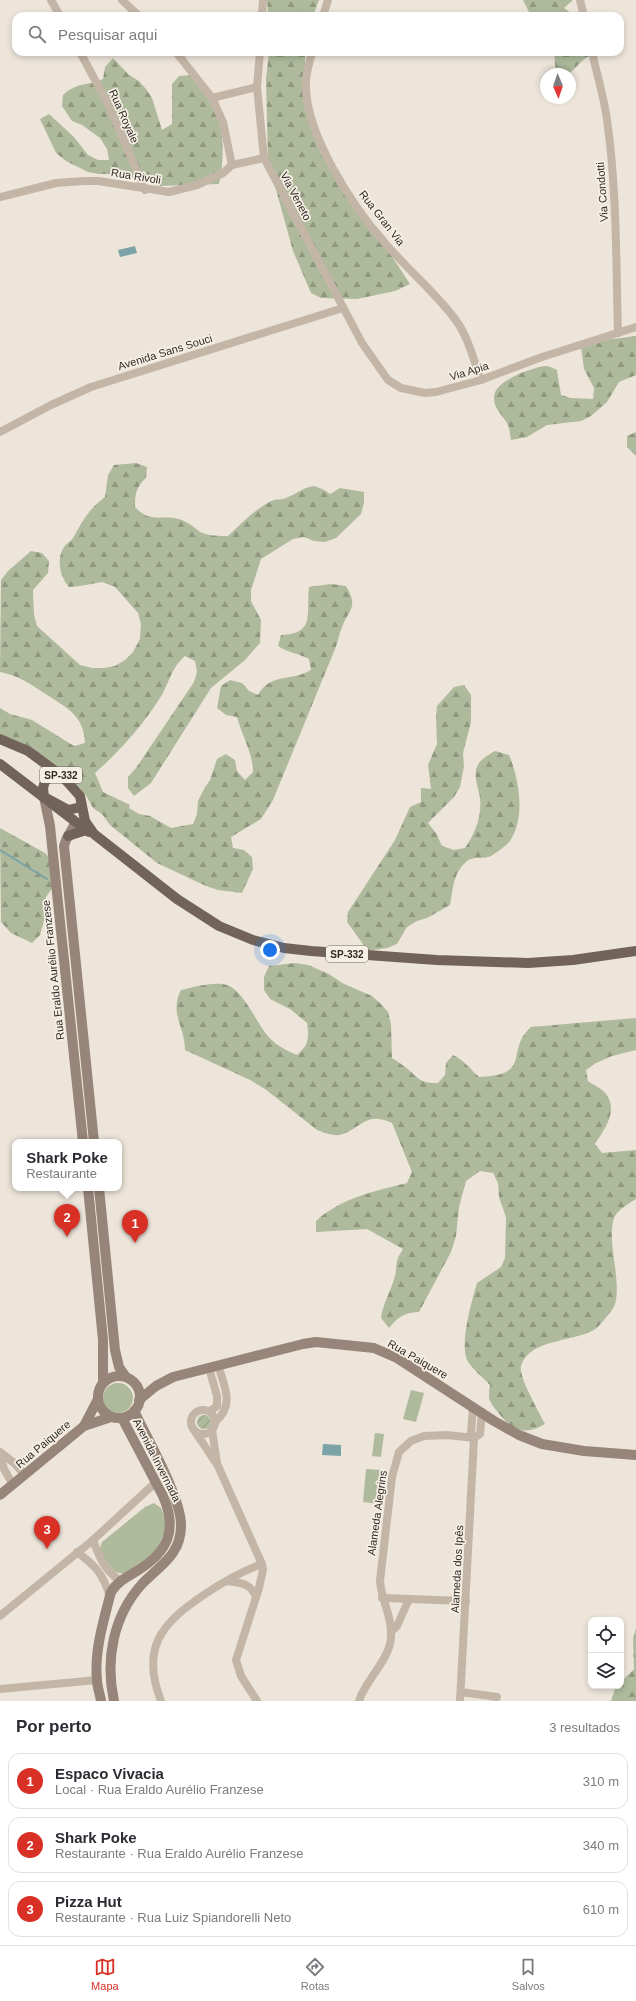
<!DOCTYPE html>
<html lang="pt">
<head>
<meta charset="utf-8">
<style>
	:root { --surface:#fff; --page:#f7f7f7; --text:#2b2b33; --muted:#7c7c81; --line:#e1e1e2; --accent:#d93025 }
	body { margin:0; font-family:Helvetica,sans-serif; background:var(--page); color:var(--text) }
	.controls { position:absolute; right:12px; bottom:12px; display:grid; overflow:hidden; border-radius:8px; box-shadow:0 2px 6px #0003 }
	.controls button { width:36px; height:36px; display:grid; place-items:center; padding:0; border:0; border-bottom:1px solid var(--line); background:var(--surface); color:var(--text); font:20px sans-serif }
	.compass { position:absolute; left:540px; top:68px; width:36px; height:36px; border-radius:50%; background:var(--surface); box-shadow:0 2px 6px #0003; rotate:178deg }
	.you { position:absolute; left:270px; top:950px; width:14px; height:14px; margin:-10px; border:3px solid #fff; border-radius:50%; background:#1a73e8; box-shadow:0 0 0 6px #1a73e833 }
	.badge { display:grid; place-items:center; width:26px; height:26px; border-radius:50%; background:var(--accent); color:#fff; font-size:13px; font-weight:700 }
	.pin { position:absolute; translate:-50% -33px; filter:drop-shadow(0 1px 2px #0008) }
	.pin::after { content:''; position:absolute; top:21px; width:14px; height:12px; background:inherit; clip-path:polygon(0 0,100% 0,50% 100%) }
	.popup { position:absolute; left:12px; top:1139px; width:110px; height:52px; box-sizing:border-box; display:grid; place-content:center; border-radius:8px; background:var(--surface); filter:drop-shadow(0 1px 3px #0005); font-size:13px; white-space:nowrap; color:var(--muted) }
	.popup b { font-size:15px; color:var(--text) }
	.popup::after { content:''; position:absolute; left:50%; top:100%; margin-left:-8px; border:8px solid transparent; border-top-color:var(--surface) }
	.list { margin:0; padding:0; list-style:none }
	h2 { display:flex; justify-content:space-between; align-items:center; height:52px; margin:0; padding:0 16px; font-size:17px }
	h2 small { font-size:13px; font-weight:400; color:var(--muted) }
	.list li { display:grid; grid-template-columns:26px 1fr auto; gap:12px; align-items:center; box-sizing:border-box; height:56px; margin:0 8px 8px; padding:0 8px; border:1px solid var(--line); border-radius:12px }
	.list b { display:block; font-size:15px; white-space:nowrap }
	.list p { margin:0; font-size:13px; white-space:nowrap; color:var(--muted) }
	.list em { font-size:13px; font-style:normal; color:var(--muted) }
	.icon { flex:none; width:22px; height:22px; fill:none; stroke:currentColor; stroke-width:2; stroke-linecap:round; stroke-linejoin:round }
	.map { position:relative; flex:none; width:636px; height:1701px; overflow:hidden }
	.search { position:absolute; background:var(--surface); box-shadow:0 2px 6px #0003; left:12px; right:12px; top:12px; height:44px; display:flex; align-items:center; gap:10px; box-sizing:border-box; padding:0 14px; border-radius:12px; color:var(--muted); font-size:15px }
	.sheet { height:244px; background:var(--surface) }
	nav { display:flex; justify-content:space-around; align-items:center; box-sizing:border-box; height:56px; border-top:1px solid var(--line); background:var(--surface); font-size:11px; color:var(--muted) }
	nav a { display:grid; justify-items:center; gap:2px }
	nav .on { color:var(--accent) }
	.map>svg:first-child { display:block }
	.grass { fill:#afba9c }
	.forest { fill:url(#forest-firs) }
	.garden { fill:url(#garden-furrows) }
	.water { fill:#7ca3a7 }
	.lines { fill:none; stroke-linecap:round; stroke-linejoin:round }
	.stream { stroke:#7ca3a7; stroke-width:2 }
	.street { stroke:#c4b6a7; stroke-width:8 }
	.secondary { stroke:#978579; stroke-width:10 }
	.primary { stroke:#72635a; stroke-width:10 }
	.labels { text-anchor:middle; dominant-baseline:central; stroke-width:3.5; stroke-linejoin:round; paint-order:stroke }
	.shield { fill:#f6efe5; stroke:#6c6660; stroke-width:1 }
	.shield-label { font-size:10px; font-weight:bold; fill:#312b27 }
	.street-label { font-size:11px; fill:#312b27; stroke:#f6efe5 }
</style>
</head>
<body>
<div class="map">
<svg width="636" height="1701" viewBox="0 0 636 1701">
	<defs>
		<pattern id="forest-firs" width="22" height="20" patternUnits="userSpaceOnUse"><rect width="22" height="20" fill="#afba9c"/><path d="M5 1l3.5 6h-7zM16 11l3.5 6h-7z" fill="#8f977f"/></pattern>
		<pattern id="garden-furrows" width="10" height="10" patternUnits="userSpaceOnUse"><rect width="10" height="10" fill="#afba9c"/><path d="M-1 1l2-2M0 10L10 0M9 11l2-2" fill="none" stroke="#8f977f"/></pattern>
	</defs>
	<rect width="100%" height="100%" fill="#ede5da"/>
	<!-- grass -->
	<g class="grass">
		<circle cx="118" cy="1398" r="15"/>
		<polygon points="411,1390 424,1393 416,1422 403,1419"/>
		<polygon points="375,1433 384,1434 381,1457 372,1456"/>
		<polygon points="366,1469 382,1470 379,1504 363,1502"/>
		<polygon points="154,1503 161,1508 165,1518 165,1531 156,1552 133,1571 124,1574 115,1572 99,1552 102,1542 145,1507"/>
	</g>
	<!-- forest -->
	<g class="forest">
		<polygon points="267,0 319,0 313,16 268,16"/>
		<polygon points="523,0 573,0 564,8 575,16 531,16"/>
		<polygon points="269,52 305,52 306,106 319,139 368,220 410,284 395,291 357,299 321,298 311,293 293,251 268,161 266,79"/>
		<polygon points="554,52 595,52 583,60 569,74 556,74"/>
		<path d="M113,58L129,75L139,81L146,89L152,98L162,130L172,124V84L179,76L191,75C196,80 203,85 207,91C224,117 226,154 219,184L160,186L123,174H99L88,172L66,161L56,153L40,119L49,114L74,137L88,155L98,160H109L107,149L100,138L82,125L72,121L62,106L63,95C77,82 87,86 103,79L105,67Z"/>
		<path d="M636,336V375L619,382L607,402L591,416L581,421L547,425L527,437L511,440C510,436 510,432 509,428C506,417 494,411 494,398C493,381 531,368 545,366C549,366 553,368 557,370L561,395L571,398L593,399L594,388L584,369L581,347L589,340L613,339Z"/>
		<polygon points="636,432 636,456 627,447 627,436"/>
		<path d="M136,463L147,467L146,478C136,487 135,494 135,507C151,525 163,513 182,520C189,523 194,527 200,532C208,536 219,536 228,536C240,525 258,506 274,500C278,499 282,500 286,498C306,490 310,479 330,494L340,488L364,492V503L361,514L336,538L325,542L314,541L304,537L293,539L261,559L251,590V601L261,620L260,643L245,660L211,688L151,783L134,796L128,788V777L136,768L194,682L197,672L195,661L185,656C173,666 170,679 163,693C145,723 121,750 95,773L103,792L130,805L129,808L139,814L150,816L171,828L193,824L197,814L198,801L204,789L210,780L217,759L226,754L235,760L237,771L245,780L253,772C253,753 242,736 237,717L226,715L217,708L221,686L230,680L242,683L249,691L258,695C271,672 291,682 311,670L309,659C298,653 288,653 278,646L281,635C316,634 306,613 309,587L331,584L346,586C359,608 349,609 342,627C339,634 338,642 335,649L273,800L261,819L231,837L233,848L244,850L252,857L253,869L242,893L218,890L206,886L157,863L110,825L102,814L93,808L87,797L79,787L65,775L48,764L0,743V708L10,714L32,720L74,746L85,743C84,714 65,707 44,693C29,683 19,676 0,672L1,580L8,571L31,551L42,553L49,561L48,573L33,590L34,615L37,626L80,665L92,668H104L115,666L125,660L133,652L140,639L141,624L138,613L115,587L102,582L80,586L69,587C60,577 56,559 64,547C66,543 71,542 73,538C84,519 87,511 105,497L108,475L114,465Z"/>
		<path d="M464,685L471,695V722L463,753L464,766L460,787L454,797L428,823L436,833L442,846L454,850L465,848C475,833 482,817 480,798C479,789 473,777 477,767C479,760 488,755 495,751L509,755C519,779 526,817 510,841C505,847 497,852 491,856C483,860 472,855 465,863C453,874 453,890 450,905L427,918L417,921L407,927L397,944L387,948L368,951L347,922L348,912L395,840L410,807L421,802V788L431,789L428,765L437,744L436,717L437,706L454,687Z"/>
		<polygon points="0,828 45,853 56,864 53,887 46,897 44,921 40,935 32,943 11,933 1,922"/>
		<path d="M295,963L308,965L329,974L342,983L372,996L381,1004L388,1012L391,1024L392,1058C398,1062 405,1066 410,1071C421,1081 422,1083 438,1083L445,1075L446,1063L453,1055C464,1060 470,1069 479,1077C534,1075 504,1051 531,1027L636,1018V1050L612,1056L596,1063L586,1070L588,1081C593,1085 603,1089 606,1094C619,1111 604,1130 595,1144L602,1153L636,1150V1199C630,1203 619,1209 615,1216C604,1238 626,1290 612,1310C607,1316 600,1326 594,1330C572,1342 529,1339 521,1366C518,1376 540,1414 545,1424C525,1437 510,1429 497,1411C494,1408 490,1402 489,1398C489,1394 489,1389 490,1385C483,1377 468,1366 466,1357C461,1339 472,1300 477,1283L501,1267L505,1258L506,1217L499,1197L498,1183L493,1173L480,1171L466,1181L459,1207L456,1236L451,1252L419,1312C405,1312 398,1317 389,1328L381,1318C383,1303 391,1291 395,1276C398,1263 394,1263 403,1249L367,1229L316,1232V1221C341,1198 375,1191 407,1183L412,1172L392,1123C365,1110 361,1130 339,1135C332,1136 323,1132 317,1130L265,1089L250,1080L185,1050C185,1027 169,1013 181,990C192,987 216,981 227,985C244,991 256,1022 267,1035C274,1044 287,1051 297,1055C309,1045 309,1038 307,1023L290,1009L270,999L264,990V977L269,966Z"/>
		<polygon points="636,1628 636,1701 611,1701 616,1686 621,1686 621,1682 634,1669 633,1639"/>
	</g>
	<!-- garden -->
	<circle class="garden" cx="204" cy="1422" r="7"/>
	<!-- water -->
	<g class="water">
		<polygon points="135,246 137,253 120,257 118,250"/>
		<polygon points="323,1444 341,1445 341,1456 322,1455"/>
	</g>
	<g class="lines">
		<!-- stream -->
		<polyline class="stream" points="0,850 47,879"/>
		<!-- street -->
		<g class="street">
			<polyline points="51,0 60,16"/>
			<polyline points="122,0 139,16"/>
			<polyline points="580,0 584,16"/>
			<polyline points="262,16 263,0"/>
			<polyline points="323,16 328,0"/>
			<polyline points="80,52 109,106 145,190"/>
			<polyline points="176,52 212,98 223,122 232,165"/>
			<polyline points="260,52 257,87 264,158 362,343 388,380 401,388 425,393 436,392 481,380 542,357 636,327"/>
			<path d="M312,52C310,62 306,72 306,82C304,132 352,206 385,243C407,269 435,292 455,319C468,336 474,361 481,380"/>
			<path d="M592,52C597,75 604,97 607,120C617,190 616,262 618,333"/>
			<polyline points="212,98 257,87"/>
			<polyline points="0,197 56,183 84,181 98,181 169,192 197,185 223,173 232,165 264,158"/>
			<polyline points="0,432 51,405 91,387 343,308"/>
			<polyline points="209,1368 217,1396 217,1406 210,1411"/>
			<polyline points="473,1406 471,1433 474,1438"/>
			<circle cx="203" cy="1422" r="12"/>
			<path d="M216,1421C235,1404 224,1386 218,1365"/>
			<polyline points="194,1430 218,1466 262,1564 263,1570 259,1588 236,1660 241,1676 257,1701"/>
			<polyline points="212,1430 217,1463"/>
			<polyline points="474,1438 480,1434 482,1412"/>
			<polyline points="0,1452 14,1463 25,1475"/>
			<polyline points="0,1455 4,1469 13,1485"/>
			<path d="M93,1540C99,1556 105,1572 121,1581"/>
			<path d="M77,1552C96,1566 103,1574 110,1597"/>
			<path d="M227,1581C240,1583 251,1583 256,1597"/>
			<polyline points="382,1598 466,1601"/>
			<polyline points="0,1616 93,1540 155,1483"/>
			<polyline points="391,1632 397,1626 409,1599"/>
			<polyline points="0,1689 97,1680"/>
			<polyline points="461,1692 497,1697"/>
			<path d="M161,1701C140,1647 162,1623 205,1594C223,1582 242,1571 262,1564"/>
			<path d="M359,1701C366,1678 393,1658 391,1632C391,1614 381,1599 380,1581L392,1477L399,1452L411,1441L424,1436L447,1435L474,1438"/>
			<polyline points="460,1701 474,1438"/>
		</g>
		<!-- secondary -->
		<g class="secondary">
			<polyline points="44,797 50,826 83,1142"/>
			<polyline points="76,822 66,840 64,846 94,1142"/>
			<polyline points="88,1188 103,1340 103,1383"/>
			<polyline points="99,1188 115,1350 119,1367 126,1377"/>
			<circle cx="119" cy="1397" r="21"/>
			<polyline points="139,1400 156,1386 173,1377 303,1344 316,1342 374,1348 397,1358 494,1421 519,1435 542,1444 584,1451 636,1455"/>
			<polyline points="84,1426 111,1417"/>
			<polyline points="0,1495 84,1426 98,1399"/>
			<path d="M101,1701C100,1694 97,1687 97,1680C94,1651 104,1619 111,1592C118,1581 127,1577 137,1571C168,1552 178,1530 163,1496L122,1418"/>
			<path d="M114,1701C105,1660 113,1616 142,1584C159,1566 181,1555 181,1526C182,1499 147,1438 134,1411"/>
		</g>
		<!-- primary -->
		<g class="primary">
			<polyline points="0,739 28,751 62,776 80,796 85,821 94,834 177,899 219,926 253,940 284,948 311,951 437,960 528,963 573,960 636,951"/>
			<polyline points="0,764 89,832"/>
			<polyline points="62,776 52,777 45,781 43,788 44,797 68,810 81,807"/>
			<polyline points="68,836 86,830"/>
		</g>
	</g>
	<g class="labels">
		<!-- shield labels -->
		<g class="shield">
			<rect x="40" y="767" width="42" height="16" rx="3"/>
			<rect x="326" y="946" width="42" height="16" rx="3"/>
		</g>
		<g class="shield-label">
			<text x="61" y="775">SP-332</text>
			<text x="347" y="954">SP-332</text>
		</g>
		<!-- street labels -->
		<g class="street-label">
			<text transform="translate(124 116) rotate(66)">Rua Royale</text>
			<text transform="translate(136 176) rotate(9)">Rua Rivoli</text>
			<text transform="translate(602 192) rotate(-94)">Via Condotti</text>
			<text transform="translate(296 196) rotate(62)">Via Veneto</text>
			<text transform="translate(382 218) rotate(52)">Rua Gran Via</text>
			<text transform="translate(165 352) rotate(-17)">Avenida Sans Souci</text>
			<text transform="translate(469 371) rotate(-17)">Via Apia</text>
			<text transform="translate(53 970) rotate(-96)">Rua Eraldo Aurélio Franzese</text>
			<text transform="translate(418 1359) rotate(30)">Rua Paiquere</text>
			<text transform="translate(43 1444) rotate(-40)">Rua Paiquere</text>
			<text transform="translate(157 1460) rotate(63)">Avenida Invernada</text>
			<text transform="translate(377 1513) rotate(-82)">Alameda Alegrins</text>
			<text transform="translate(457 1569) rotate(-87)">Alameda dos Ipês</text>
		</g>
	</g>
</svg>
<div class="controls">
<button><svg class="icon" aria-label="locate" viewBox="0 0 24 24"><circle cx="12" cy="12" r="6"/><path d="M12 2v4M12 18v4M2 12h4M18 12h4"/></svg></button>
<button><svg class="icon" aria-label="layers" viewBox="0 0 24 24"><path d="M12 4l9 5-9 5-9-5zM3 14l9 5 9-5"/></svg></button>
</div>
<svg class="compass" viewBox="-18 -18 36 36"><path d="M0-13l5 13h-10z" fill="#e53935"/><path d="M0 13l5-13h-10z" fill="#7c7c81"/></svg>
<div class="you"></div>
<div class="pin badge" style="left:135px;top:1243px">1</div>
<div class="pin badge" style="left:67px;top:1237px">2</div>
<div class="popup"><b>Shark Poke</b>Restaurante</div>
<div class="pin badge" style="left:47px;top:1549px">3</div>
<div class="search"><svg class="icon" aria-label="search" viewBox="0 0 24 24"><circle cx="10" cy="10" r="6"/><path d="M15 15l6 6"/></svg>Pesquisar aqui</div>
</div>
<section class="sheet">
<h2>Por perto<small>3 resultados</small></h2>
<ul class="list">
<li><span class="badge">1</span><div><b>Espaco Vivacia</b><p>Local · Rua Eraldo Aurélio Franzese</p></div><em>310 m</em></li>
<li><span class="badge">2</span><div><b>Shark Poke</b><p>Restaurante · Rua Eraldo Aurélio Franzese</p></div><em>340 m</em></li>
<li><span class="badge">3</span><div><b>Pizza Hut</b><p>Restaurante · Rua Luiz Spiandorelli Neto</p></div><em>610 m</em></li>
</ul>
</section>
<nav>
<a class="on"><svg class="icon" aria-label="map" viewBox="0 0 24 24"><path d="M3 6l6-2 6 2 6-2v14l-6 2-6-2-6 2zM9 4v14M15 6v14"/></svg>Mapa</a>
<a><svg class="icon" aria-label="directions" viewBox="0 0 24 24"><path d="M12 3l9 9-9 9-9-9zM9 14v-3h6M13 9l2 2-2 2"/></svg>Rotas</a>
<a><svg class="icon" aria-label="saved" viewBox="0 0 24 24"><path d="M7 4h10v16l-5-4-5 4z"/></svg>Salvos</a>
</nav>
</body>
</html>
